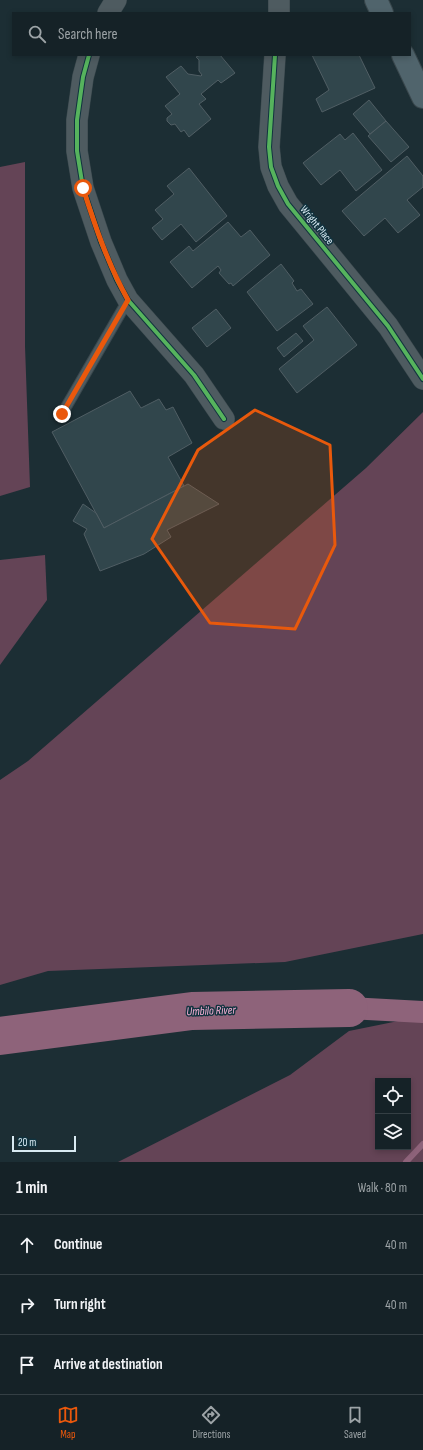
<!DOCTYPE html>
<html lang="en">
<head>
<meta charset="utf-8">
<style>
	:root { --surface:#152227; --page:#1e2a2f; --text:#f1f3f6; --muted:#9da4a7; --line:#343f44; --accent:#ea580c }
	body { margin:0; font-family:"Sofia Sans Condensed",sans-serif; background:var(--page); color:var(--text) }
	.controls { position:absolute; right:12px; bottom:12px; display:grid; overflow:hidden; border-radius:0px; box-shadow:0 2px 6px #0003 }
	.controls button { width:36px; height:36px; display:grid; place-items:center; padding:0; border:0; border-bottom:1px solid var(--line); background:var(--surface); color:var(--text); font:20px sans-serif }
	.scale { position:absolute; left:12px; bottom:10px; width:64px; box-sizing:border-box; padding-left:4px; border:2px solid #d8eaf2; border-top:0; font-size:11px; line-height:14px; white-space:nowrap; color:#d8eaf2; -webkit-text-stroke:3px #11333f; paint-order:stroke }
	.stop { position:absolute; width:12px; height:12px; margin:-9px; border:3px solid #ea580c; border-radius:50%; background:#fff }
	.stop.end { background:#ea580c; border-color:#fff; box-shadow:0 1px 4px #0008 }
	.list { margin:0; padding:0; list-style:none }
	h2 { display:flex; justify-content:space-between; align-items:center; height:52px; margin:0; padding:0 16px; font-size:17px }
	h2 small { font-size:13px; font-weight:400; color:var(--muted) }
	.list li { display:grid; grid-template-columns:26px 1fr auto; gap:12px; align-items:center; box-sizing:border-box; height:60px; padding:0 16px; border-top:1px solid var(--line) }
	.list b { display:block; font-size:15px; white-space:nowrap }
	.list em { font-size:13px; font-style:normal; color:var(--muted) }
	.icon { flex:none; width:22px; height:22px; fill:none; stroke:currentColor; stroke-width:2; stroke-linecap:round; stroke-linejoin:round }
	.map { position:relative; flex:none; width:423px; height:1162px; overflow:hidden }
	.search { position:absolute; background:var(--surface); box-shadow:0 2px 6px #0003; left:12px; right:12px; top:12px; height:44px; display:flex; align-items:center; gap:10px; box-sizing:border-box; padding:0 14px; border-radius:0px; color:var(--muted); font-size:15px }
	.sheet { height:232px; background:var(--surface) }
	nav { display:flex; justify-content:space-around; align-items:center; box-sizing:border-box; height:56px; border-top:1px solid var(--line); background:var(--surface); font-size:11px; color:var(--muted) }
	nav a { display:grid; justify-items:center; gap:2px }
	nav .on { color:var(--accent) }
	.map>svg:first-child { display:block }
	.green { fill:#644456; fill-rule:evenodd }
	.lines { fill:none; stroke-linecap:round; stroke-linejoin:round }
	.stream { stroke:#8e637a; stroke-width:6 }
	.canal { stroke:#8e637a; stroke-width:22 }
	.river { stroke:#8e637a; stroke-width:38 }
	.building { fill:#31464c; stroke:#505e64 }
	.service-casing { stroke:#3a484d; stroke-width:12 }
	.minor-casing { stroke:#3a484d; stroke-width:22 }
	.trunk-casing { stroke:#3a484d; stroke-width:24 }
	.service { stroke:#4e5b60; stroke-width:10 }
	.minor { stroke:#4e5b60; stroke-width:21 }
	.trunk { stroke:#50646c; stroke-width:22 }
	.cycleway-casing { stroke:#11333f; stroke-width:6 }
	.cycleway { stroke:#56b35d; stroke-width:4 }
	.route { stroke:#ea580c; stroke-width:5 }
	.marked { fill:#e8590c; fill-opacity:0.2; stroke:#e8590c; stroke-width:3; stroke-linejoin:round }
	.labels { text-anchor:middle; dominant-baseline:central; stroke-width:3; stroke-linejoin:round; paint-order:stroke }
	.street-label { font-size:11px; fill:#d8eaf2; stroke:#11333f }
	.water-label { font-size:12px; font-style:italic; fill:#feb3d9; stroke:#11333f }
</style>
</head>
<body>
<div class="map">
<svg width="423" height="1162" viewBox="0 0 423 1162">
	<rect width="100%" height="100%" fill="#1c2e34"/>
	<!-- green -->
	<g class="green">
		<polygon points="25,162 25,346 30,487 0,496 0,167"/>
		<polygon points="423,412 423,934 285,962 48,971 0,985 0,780 28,761 366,468"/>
		<polygon points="45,555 47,600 0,665 0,560"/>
		<path d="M423,1016V1162H118L290,1075L349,1031ZM378,1081H408V1147H378Z"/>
	</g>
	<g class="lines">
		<!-- stream -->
		<polyline class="stream" points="406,1162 423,1144"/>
		<!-- canal -->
		<polyline class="canal" points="349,1008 423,1012"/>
		<!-- river -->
		<polyline class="river" points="0,1036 192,1011 349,1008"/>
	</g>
	<!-- building -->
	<g class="building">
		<polygon points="201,55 220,55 235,73 221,83 218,80 201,94 206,99 199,104 211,119 189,137 184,130 181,132 175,124 171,125 167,121 167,118 172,114 165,106 180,94 166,77 181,66 188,74 201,76 202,75 199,71 199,60 196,57"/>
		<polygon points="312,55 359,55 375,88 322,112 316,99 329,90"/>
		<polygon points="369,100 386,121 370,134 353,114"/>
		<polygon points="386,121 409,147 391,162 368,136"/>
		<polygon points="353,133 382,170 356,191 340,170 321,185 303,163 340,134 345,140"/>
		<polygon points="407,156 423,176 423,187 407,200 420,215 398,233 385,218 364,236 342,211"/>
		<polygon points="189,168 227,216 196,242 181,224 162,240 152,228 163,219 155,210 174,194 167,186"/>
		<polygon points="228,222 241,237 250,230 270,255 233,286 231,283 229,284 219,273 221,270 218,266 192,288 170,262 189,246 193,251"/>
		<polygon points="281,264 294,281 292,283 297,291 301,289 313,304 277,331 247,292"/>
		<polygon points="327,307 357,345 297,393 279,369 314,340 303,326"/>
		<polygon points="216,309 231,328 207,347 192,328"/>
		<polygon points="296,333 303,341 284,357 277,348"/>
		<polygon points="130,391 141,408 159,399 166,410 173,407 192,443 168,457 184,486 104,528 52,432"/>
		<polygon points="188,484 219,504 167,530 171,537 144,554 100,571 84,534 87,529 73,521 83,504 96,513 104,528"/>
	</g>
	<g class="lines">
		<defs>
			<polyline id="service" points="62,414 128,300"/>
			<g id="minor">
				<polyline points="108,13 116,0"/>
				<polyline points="279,13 279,0"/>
				<polyline points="89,55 83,77 77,120 77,151 83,188 101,242 117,280 128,300 194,375 224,419"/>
				<polyline points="275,55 269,147 271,167 278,186 288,204 388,326 423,379"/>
			</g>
			<g id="trunk">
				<polyline points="376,0 382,13"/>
				<polyline points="403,55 423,97"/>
			</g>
		</defs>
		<!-- service casing -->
		<use href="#service" class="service-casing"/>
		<!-- minor casing -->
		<use href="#minor" class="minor-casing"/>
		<!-- trunk casing -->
		<use href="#trunk" class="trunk-casing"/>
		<!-- service -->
		<use href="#service" class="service"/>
		<!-- minor -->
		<use href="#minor" class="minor"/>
		<!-- trunk -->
		<use href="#trunk" class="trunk"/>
		<defs>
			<g id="cycleway">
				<polyline points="89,55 83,77 77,120 77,151 83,188 101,242 117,280 128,300 194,375 224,419"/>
				<polyline points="275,55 269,147 271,167 278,186 288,204 388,326 423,379"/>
			</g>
		</defs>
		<!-- cycleway casing -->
		<use href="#cycleway" class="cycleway-casing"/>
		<!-- cycleway -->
		<use href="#cycleway" class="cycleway"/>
	</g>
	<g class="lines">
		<!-- route -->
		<path class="route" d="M62,414L128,300C108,264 95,226 83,188"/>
	</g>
	<!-- marked area -->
	<path class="marked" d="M255,410L330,445L335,545L295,629L210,623L152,539L198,450Z"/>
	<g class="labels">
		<!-- street labels -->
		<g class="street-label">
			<text transform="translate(317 225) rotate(51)">Wright Place</text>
		</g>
		<!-- water labels -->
		<g class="water-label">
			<text transform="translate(211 1011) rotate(-2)">Umbilo River</text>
		</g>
	</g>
</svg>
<div class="controls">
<button><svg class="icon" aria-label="locate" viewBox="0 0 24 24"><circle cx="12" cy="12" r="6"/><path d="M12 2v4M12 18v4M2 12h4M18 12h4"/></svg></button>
<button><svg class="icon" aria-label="layers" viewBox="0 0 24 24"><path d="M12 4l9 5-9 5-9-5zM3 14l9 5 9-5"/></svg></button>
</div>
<div class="scale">20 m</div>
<div class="stop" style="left:83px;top:188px"></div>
<div class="stop end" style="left:62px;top:414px"></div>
<div class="search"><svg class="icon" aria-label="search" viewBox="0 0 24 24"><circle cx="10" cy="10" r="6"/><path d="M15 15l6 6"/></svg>Search here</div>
</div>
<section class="sheet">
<h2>1 min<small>Walk · 80 m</small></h2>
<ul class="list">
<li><svg class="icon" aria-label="ahead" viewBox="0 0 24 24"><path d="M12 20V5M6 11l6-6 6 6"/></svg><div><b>Continue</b></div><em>40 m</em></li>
<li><svg class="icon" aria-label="right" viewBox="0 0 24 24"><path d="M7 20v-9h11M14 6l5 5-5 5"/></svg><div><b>Turn right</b></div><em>40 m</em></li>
<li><svg class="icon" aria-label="arrive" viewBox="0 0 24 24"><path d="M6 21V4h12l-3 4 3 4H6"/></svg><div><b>Arrive at destination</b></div></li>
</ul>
</section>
<nav>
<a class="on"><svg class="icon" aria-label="map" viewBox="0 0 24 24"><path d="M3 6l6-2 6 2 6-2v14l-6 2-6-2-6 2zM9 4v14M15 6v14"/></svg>Map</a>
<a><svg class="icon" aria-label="directions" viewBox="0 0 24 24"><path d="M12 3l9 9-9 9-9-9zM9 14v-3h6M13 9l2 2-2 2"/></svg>Directions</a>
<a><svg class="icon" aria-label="saved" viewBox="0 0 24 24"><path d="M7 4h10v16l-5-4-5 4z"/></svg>Saved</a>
</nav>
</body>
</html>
